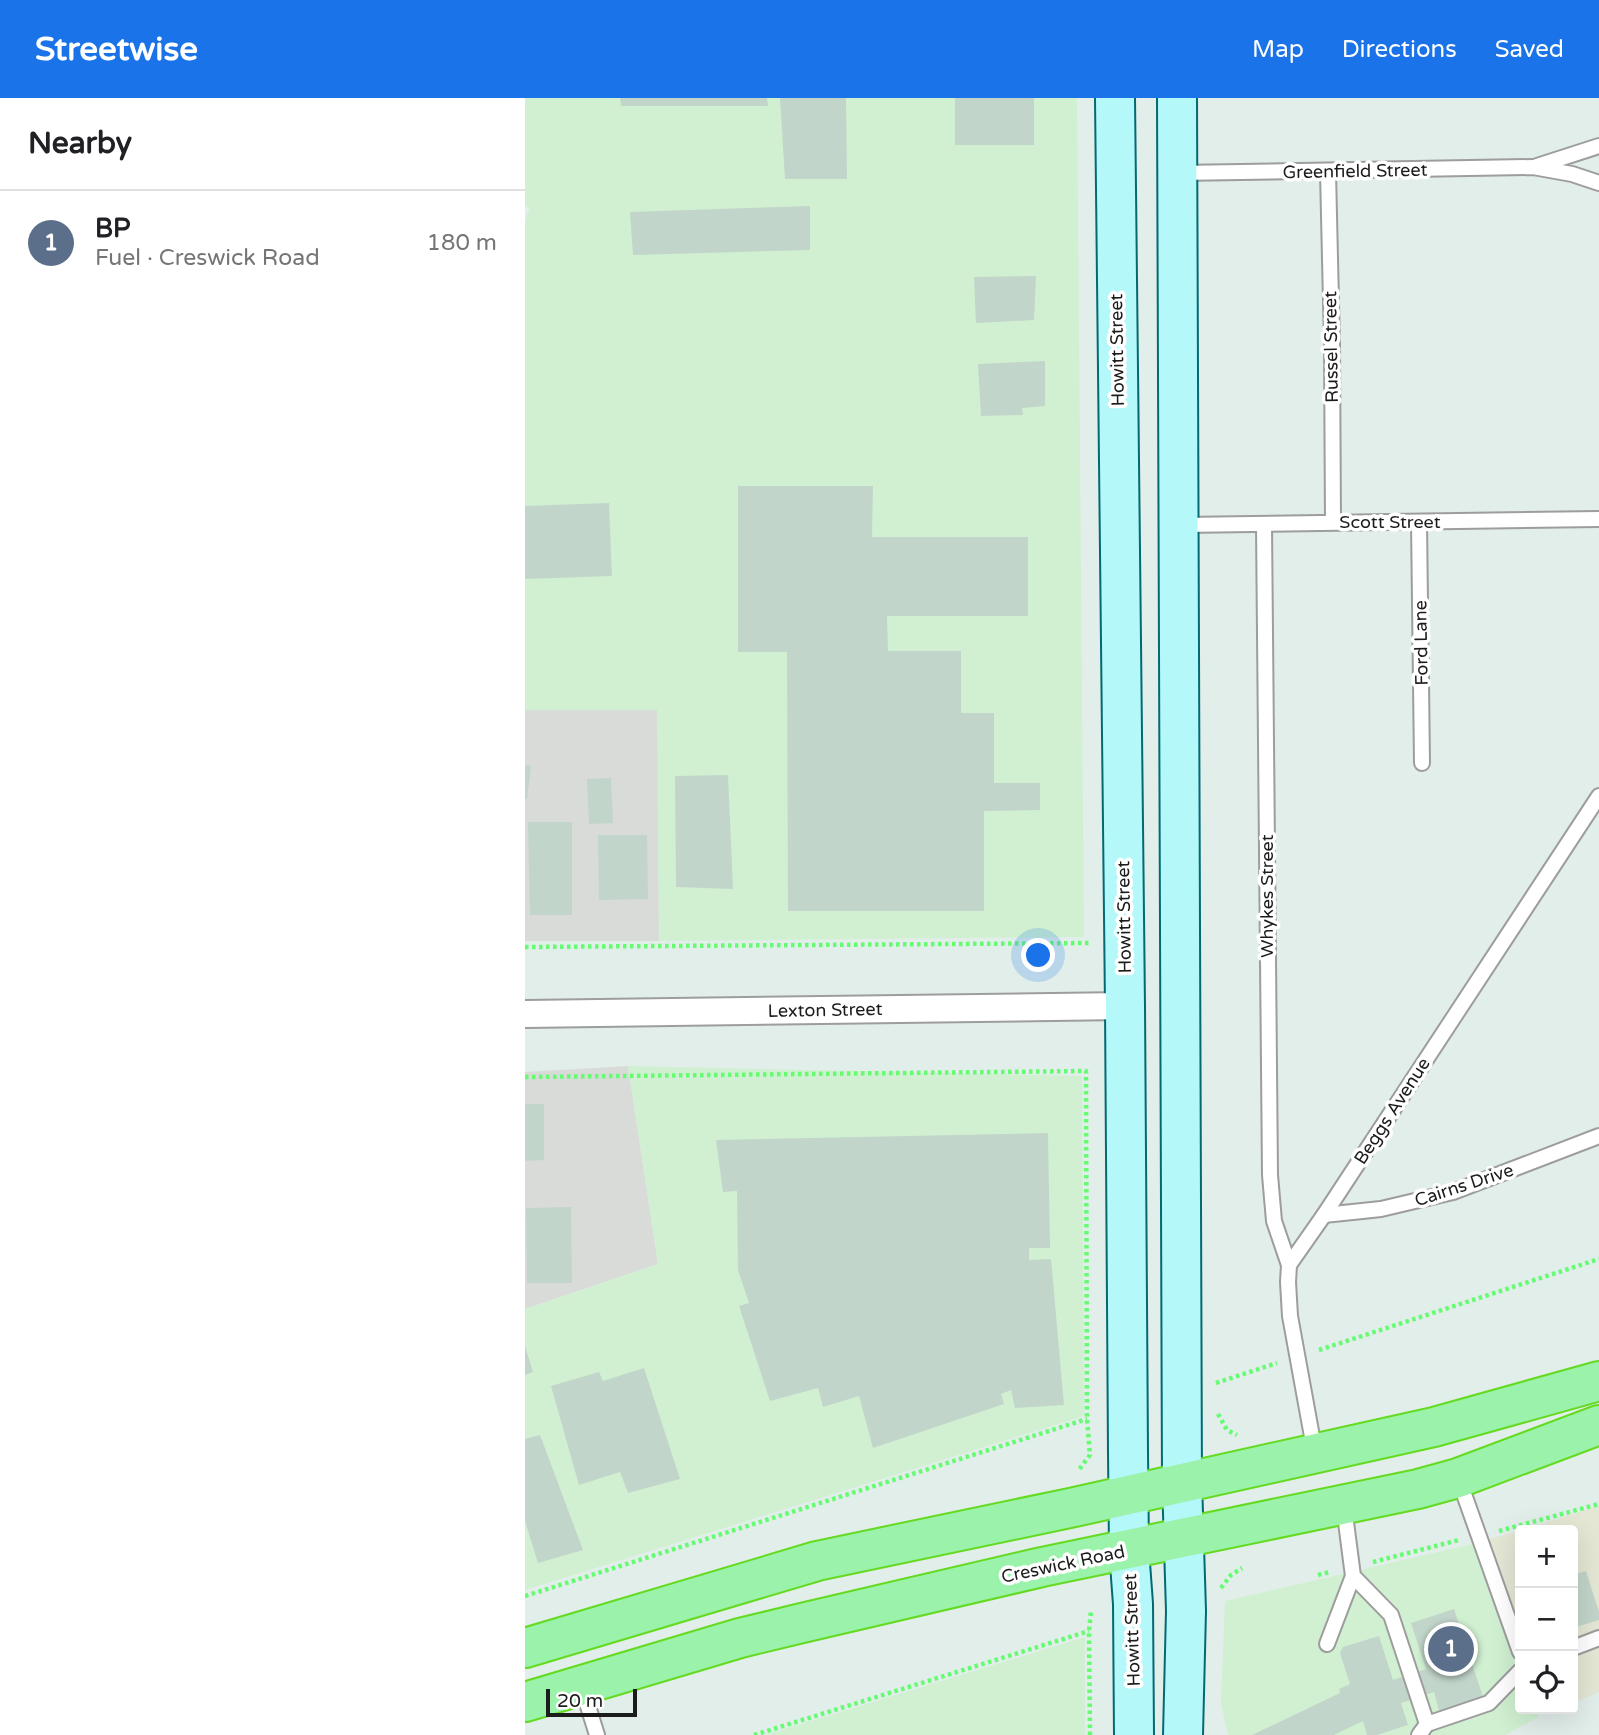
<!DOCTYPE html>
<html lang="en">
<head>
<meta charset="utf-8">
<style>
	:root { --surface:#fff; --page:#f6f6f6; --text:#202124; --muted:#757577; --line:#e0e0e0; --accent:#1a73e8 }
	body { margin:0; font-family:"Varela Round",sans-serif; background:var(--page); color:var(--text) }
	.controls { position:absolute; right:21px; bottom:21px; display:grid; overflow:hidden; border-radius:7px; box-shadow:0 7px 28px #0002 }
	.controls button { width:63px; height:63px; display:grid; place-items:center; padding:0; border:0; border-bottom:2px solid var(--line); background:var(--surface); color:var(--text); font:35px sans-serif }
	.scale { position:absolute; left:21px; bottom:18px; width:91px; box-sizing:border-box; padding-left:7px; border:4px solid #1c1c1c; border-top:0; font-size:19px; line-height:24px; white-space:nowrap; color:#1c1c1c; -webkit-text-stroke:5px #fff; paint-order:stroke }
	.you { position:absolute; left:514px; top:858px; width:24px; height:24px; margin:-18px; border:5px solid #fff; border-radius:50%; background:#1a73e8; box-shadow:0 0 0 10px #1a73e833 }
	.badge { display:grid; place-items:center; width:46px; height:46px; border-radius:50%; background:var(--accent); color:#fff; font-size:23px; font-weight:700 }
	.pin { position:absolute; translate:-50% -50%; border:4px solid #fff; box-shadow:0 2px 7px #0006 }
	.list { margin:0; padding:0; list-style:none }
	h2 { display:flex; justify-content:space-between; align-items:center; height:91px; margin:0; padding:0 28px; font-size:30px }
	h2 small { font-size:23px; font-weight:400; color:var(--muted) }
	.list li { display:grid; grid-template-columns:46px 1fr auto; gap:21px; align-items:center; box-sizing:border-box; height:105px; padding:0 28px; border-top:2px solid var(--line) }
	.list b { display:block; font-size:26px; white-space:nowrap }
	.list p { margin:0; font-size:23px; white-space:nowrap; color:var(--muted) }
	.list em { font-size:23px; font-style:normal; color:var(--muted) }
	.icon { flex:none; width:38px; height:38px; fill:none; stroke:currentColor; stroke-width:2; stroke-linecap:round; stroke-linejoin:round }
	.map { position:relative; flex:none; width:1074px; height:1637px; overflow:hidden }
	header { display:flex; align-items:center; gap:42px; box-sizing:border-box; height:98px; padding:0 35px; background:var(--accent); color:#fff }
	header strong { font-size:33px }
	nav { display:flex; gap:38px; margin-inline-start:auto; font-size:24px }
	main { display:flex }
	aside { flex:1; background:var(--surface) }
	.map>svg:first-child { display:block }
	.residential { fill:#d9dbd9 }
	.commercial { fill:#d0f0d1 }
	.industrial { fill:#e4e7d4 }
	.building { fill:#c2d5ca }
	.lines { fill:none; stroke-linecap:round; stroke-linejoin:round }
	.service-casing { stroke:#9d9d9d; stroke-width:18 }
	.minor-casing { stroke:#9d9d9d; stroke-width:30 }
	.secondary-casing { stroke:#036a74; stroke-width:42 }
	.trunk-casing { stroke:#64da21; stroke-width:42 }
	.path { stroke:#65fc72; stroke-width:4.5; stroke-dasharray:3.5 3.5; stroke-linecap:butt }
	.service { stroke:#fff; stroke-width:14 }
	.minor { stroke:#fff; stroke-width:26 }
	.secondary { stroke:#b4f8fa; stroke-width:38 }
	.trunk { stroke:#9af2ab; stroke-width:38 }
	.labels { text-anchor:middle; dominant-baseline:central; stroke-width:7; stroke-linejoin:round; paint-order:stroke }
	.street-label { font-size:18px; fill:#1c1c1c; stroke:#fff }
</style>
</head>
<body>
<header>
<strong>Streetwise</strong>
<nav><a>Map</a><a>Directions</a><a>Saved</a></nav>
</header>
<main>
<aside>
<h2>Nearby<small></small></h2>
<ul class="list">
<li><span class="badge" style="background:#5c6f8a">1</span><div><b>BP</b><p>Fuel · Creswick Road</p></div><em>180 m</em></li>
</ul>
</aside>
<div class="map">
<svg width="1074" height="1637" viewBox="0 0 1074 1637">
	<rect width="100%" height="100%" fill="#e2eeea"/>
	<!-- residential -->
	<g class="residential">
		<polygon points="133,611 134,843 0,843 0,612"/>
		<polygon points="103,968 133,1166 0,1211 0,974"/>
	</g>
	<!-- commercial -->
	<g class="commercial">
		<polygon points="0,0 552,0 559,839 134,843 132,612 0,612 0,122 5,109 0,109"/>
		<polygon points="103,968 557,978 559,1318 0,1492 0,1211 133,1166"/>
		<polygon points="952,1445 995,1567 995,1611 1011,1611 1013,1619 980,1637 703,1637 696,1605 700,1503"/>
		<polygon points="560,1539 560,1637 240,1637"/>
	</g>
	<!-- industrial -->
	<polygon class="industrial" points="1074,1408 1074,1594 1048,1605 1048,1432 995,1432 995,1567 952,1445"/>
	<!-- building -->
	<g class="building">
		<polygon points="95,0 242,0 243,8 96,8"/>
		<polygon points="255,0 321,0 322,81 260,81"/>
		<rect x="430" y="0" width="79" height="47"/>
		<polygon points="285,108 285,152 108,157 105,114"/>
		<polygon points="511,178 509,222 451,225 449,179"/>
		<polygon points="520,263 520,308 497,310 498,317 456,318 453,266"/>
		<polygon points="213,388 348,388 347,439 503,439 503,518 362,518 363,553 436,553 436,615 469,615 469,685 515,685 515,712 459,713 459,813 263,813 262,554 213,554"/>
		<polygon points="84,405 87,478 0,481 0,408"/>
		<polygon points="0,667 6,668 2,701 0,701"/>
		<polygon points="203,677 208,791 151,789 150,678"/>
		<polygon points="86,680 88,725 64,726 62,681"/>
		<polygon points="3,724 47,724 47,817 5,817"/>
		<polygon points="73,737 122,737 123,801 74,802"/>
		<polygon points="0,1006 19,1006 19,1062 0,1063"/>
		<polygon points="523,1035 525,1150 504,1150 504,1162 526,1161 539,1307 490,1310 486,1292 476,1296 479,1306 348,1350 334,1298 298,1309 293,1290 245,1303 214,1208 224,1205 213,1172 212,1093 198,1094 191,1042"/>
		<polygon points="46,1109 47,1185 2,1185 1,1110"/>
		<polygon points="0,1248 8,1274 0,1277"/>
		<polygon points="119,1270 155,1381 103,1395 95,1374 54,1387 26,1288 74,1274 78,1283"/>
		<polygon points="15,1337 58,1452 13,1465 0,1423 0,1341"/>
		<polygon points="1061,1473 1074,1514 1074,1522 1048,1530 1048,1477"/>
		<polygon points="929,1511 958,1599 914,1613 909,1594 876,1605 883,1627 852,1637 842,1637 838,1623 809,1637 727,1637 815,1595 814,1591 825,1586 815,1555 818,1549 854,1538 868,1582 901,1571 886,1525"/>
	</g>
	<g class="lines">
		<defs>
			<g id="service">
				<polyline points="1012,68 1074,48"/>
				<polyline points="803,74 807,247 808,424"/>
				<polyline points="654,75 1008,69 1047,76 1074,85"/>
				<polyline points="894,424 897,665"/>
				<polyline points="656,427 1074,421"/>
				<polyline points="739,427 745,1077 749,1123 764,1167"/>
				<polyline points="799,1117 856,1111 928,1094 1074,1038"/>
				<polyline points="790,1355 765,1218 763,1184 764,1167 799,1117 1074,698"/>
				<polyline points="934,1382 995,1554"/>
				<polyline points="819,1409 828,1478 866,1517 902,1626 964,1605 995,1573"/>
				<polyline points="802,1546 828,1478"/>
				<polyline points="1048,1550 1074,1540"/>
				<polyline points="57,1589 72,1637"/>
				<polyline points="894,1637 902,1626"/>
			</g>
			<polyline id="minor" points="0,916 600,908"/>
			<g id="secondary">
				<polyline points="590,0 600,908 603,1354 604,1452 608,1506 609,1637"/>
				<polyline points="652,0 657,1383 661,1513 658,1637"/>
			</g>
			<g id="trunk">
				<polyline points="0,1550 292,1463 545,1410 909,1329 1074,1283"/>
				<polyline points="0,1604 215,1540 277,1525 517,1469 893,1391 933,1380 1074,1327"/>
			</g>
		</defs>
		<!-- service casing -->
		<use href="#service" class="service-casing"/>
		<!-- minor casing -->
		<use href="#minor" class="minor-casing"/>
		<!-- secondary casing -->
		<use href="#secondary" class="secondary-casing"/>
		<!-- trunk casing -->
		<use href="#trunk" class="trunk-casing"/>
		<!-- path -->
		<g class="path">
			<polyline points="0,849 566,845"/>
			<polyline points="0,979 561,973 562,1321 565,1357 553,1373"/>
			<polyline points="794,1252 1074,1161"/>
			<polyline points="691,1285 752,1265"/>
			<polyline points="693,1316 702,1332 712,1337"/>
			<polyline points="974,1433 1074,1406"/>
			<polyline points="848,1464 934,1442"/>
			<polyline points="793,1477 805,1474"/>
			<polyline points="696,1490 706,1477 717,1470"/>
			<polyline points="0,1498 562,1321"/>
			<polyline points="229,1637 564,1533"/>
			<polyline points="565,1637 564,1533 566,1513"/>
		</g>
		<!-- service -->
		<use href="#service" class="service"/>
		<!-- minor -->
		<use href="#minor" class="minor"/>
		<!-- secondary -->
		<use href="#secondary" class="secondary"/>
		<!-- trunk -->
		<use href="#trunk" class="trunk"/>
	</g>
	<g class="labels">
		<!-- street labels -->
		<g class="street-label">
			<text transform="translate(830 73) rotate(-1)">Greenfield Street</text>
			<text transform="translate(806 249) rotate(-91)">Russel Street</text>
			<text transform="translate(592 252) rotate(-91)">Howitt Street</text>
			<text x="865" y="424">Scott Street</text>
			<text transform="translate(896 545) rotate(-91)">Ford Lane</text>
			<text transform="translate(742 798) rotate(-90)">Whykes Street</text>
			<text transform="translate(599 819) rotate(-91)">Howitt Street</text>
			<text transform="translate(300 912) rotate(-1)">Lexton Street</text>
			<text transform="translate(867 1013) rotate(-57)">Beggs Avenue</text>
			<text transform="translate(939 1087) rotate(-18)">Cairns Drive</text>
			<text transform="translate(538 1466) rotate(-12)">Creswick Road</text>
			<text transform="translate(607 1532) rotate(-92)">Howitt Street</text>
		</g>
	</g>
</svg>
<div class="controls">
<button>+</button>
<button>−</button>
<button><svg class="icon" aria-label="locate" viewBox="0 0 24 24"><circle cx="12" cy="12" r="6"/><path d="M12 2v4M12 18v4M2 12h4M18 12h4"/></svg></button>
</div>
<div class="scale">20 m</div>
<div class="you"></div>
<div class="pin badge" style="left:926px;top:1551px;background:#5c6f8a">1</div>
</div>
</main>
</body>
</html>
